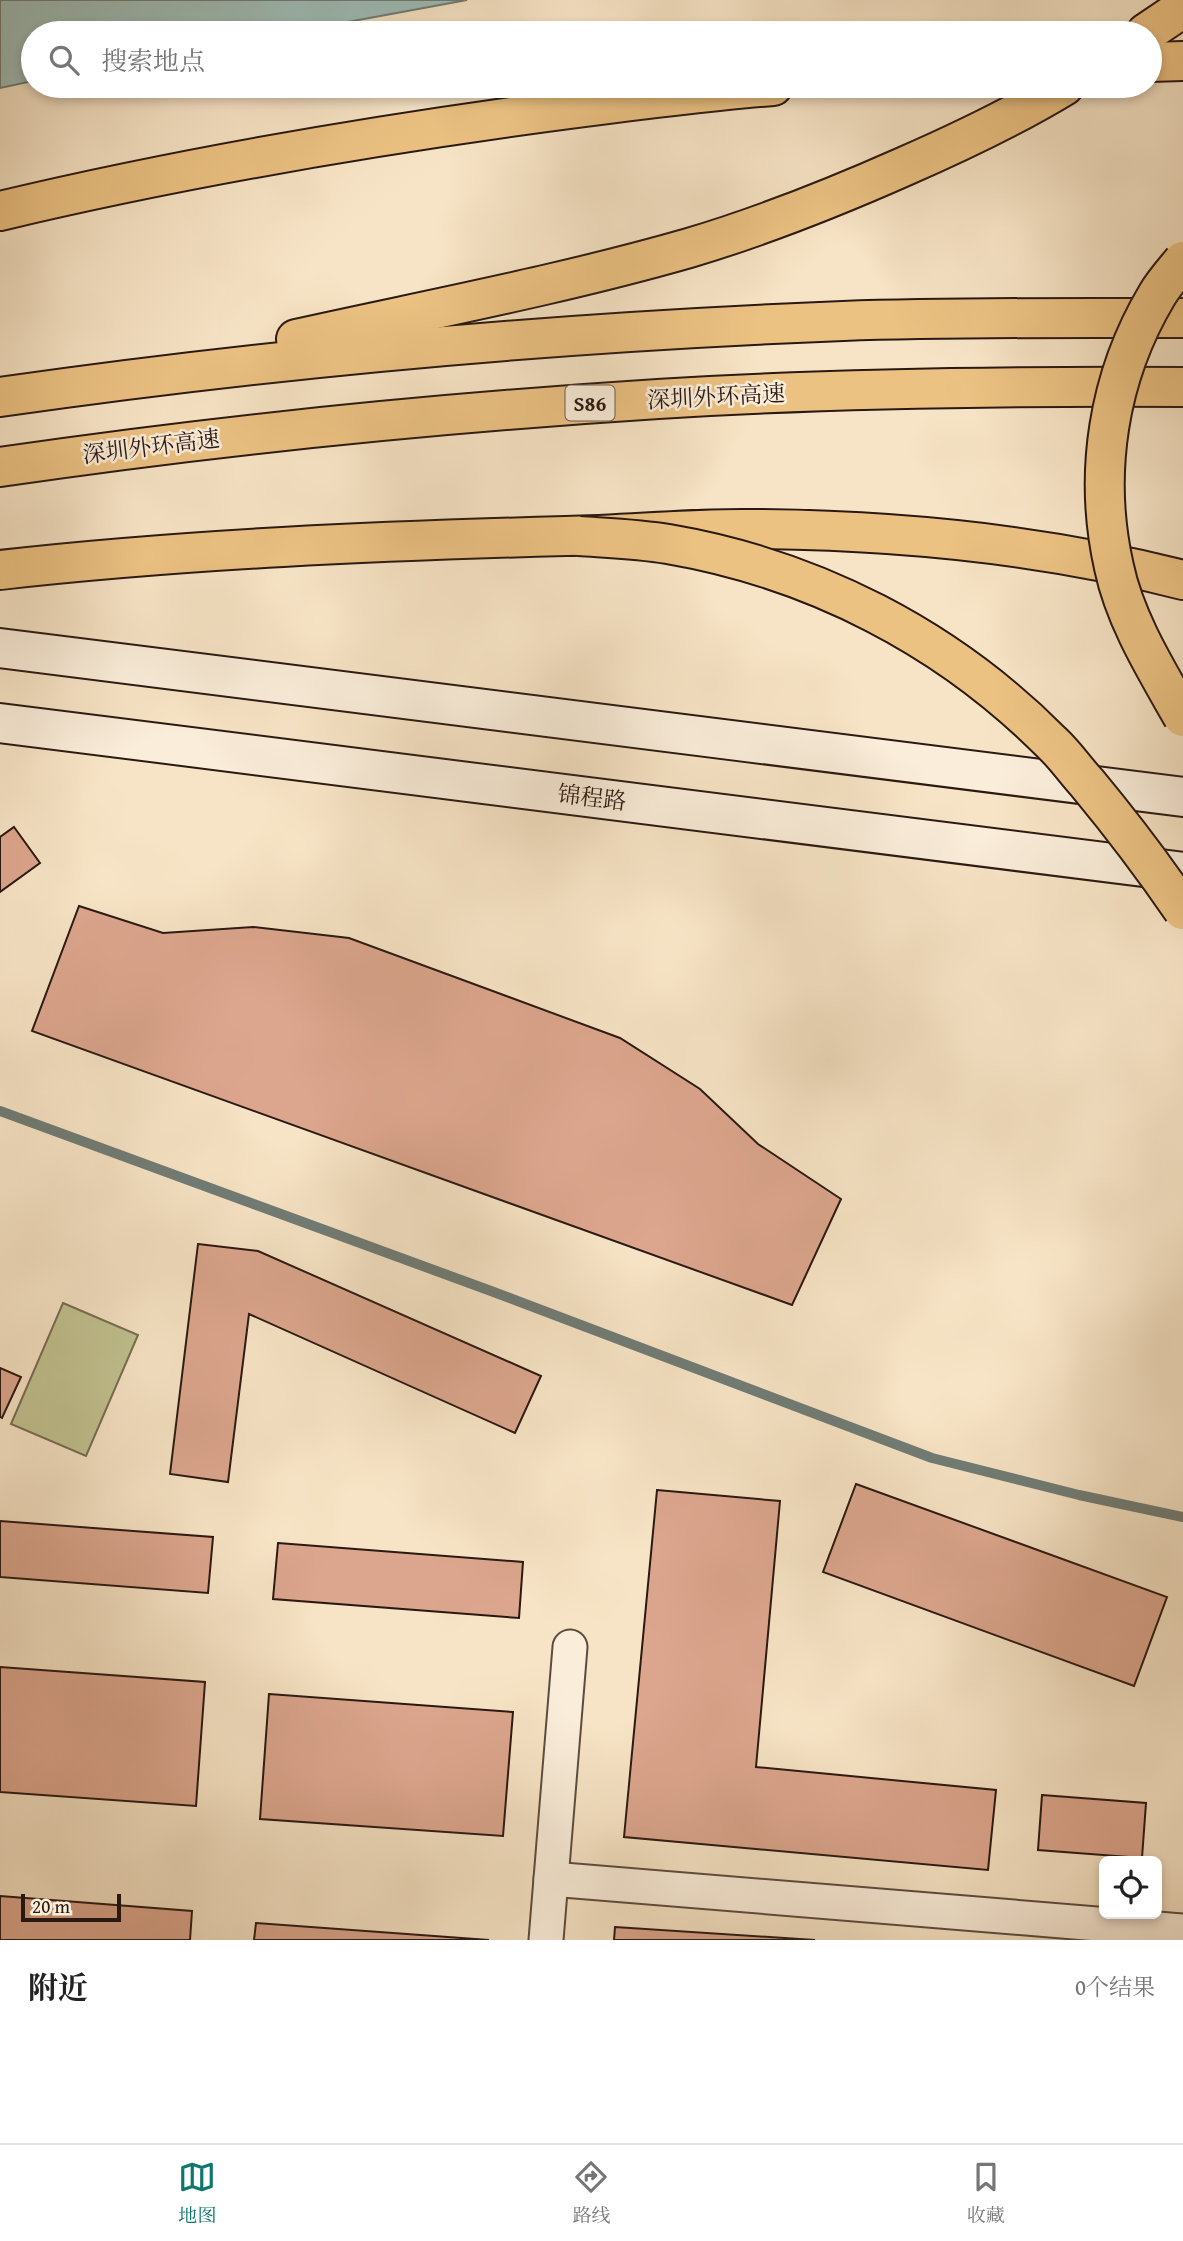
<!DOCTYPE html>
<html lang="zh">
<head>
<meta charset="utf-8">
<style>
	:root { --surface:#fff; --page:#f2f2f2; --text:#222; --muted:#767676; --line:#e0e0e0; --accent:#0f766e }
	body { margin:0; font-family:"Gentium Book Plus","Noto Serif SC",serif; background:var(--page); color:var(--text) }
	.controls { position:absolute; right:21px; bottom:21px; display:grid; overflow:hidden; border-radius:10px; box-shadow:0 4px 10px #0003 }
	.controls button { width:63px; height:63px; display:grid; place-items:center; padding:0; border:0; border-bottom:2px solid var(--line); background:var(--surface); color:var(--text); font:35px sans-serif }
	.scale { position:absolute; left:21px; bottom:18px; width:100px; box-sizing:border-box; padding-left:7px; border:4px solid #2a1812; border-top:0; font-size:19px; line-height:24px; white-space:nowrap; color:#2a1812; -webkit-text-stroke:5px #faedda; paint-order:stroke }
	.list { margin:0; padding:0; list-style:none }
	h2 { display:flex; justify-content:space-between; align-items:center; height:91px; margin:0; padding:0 28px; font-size:30px }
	h2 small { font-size:23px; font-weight:400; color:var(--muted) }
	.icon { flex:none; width:38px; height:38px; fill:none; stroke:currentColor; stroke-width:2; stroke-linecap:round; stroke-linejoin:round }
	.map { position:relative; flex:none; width:1183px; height:1940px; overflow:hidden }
	.search { position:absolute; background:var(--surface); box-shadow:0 4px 10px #0003; left:21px; right:21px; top:21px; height:77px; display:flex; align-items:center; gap:18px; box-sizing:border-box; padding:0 24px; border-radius:38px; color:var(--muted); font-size:26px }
	.sheet { height:203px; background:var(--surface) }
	nav { display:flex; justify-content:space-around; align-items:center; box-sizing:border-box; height:98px; border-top:2px solid var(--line); background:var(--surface); font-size:19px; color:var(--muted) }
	nav a { display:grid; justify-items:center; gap:4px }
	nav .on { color:var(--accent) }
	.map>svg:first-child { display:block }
	.green { fill:#c2c291; stroke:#766d52; stroke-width:2 }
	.water { fill:#9ebeb9; stroke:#707c76; stroke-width:2 }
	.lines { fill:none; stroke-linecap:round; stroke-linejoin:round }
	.stream { stroke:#707c76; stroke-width:10 }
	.building { fill:#dca68e; stroke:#2a1812; stroke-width:2 }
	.street-casing { stroke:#5d4b3f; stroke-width:37 }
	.secondary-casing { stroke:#2a1812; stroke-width:42 }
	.highway-casing { stroke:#2a1812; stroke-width:42 }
	.street { stroke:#faedda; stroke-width:33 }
	.secondary { stroke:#faedda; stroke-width:38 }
	.highway { stroke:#ecc283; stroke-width:38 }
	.highway-bridge-casing { stroke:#2a1812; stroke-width:42; stroke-linecap:butt }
	.highway-bridge { stroke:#ecc283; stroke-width:38 }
	.labels { text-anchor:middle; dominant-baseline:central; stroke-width:5; stroke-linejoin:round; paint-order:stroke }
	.shield { fill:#faedda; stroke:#68584e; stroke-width:2 }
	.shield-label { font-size:21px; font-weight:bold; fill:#2a1812 }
	.street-label { font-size:23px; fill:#2a1812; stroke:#faedda }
</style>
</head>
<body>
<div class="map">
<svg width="1183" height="1940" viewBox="0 0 1183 1940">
	<rect width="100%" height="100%" fill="#f7e4c6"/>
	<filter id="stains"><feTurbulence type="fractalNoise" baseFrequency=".00286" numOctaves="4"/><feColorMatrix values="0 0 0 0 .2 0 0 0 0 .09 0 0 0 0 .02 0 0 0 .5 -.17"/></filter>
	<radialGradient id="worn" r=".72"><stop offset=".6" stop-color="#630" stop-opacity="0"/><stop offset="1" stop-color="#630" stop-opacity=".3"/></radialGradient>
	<!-- green -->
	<polygon class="green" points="63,1303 138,1335 86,1456 11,1424"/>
	<!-- water -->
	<polygon class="water" points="0,0 467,0 288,33 33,33 33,81 0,88"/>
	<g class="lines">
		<!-- stream -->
		<polyline class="stream" points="0,1111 491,1291 932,1458 1079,1495 1183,1517"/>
	</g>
	<!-- building -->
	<g class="building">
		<polygon points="14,827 40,863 0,892 0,837"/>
		<polygon points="79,906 163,933 253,927 349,938 620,1038 700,1089 758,1144 841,1199 792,1305 32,1031"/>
		<polygon points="198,1244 258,1251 541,1376 515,1433 249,1314 228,1482 170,1474"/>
		<polygon points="0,1368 21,1377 2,1418 0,1417"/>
		<polygon points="856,1484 1167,1597 1134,1686 823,1572"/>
		<polygon points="657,1490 780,1501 756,1767 996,1790 988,1870 624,1837"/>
		<polygon points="0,1521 213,1537 208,1593 0,1577"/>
		<polygon points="278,1543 523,1562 519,1618 273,1599"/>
		<polygon points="0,1667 205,1682 196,1806 0,1792"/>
		<polygon points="269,1694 513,1712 503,1836 260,1819"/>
		<polygon points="1042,1795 1146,1803 1142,1858 1038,1850"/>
		<polygon points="0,1896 192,1911 190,1940 0,1940"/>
		<polygon points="256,1923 489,1940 254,1940"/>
		<polygon points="615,1927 815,1940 614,1940"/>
	</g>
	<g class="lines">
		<defs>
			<g id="street">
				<polyline points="551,1879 1183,1931"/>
				<polyline points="546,1940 570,1647"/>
			</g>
			<g id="secondary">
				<polyline points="0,648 1183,797"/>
				<polyline points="0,723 1183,872"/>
			</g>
			<g id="highway">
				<polyline points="1146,33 1183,8"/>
				<polyline points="1150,62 1183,61"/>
				<path d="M0,211C180,168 363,137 547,112C622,102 697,92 773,86"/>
				<path d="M296,339C427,310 560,285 689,248C763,226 833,198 903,167C958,143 1013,117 1064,86"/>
				<path d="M0,397C280,357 561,332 843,321C956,317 1070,318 1183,318"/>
				<path d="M0,467C219,435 438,413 658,399C833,388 1008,386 1183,387"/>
				<path d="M0,570C188,549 377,541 566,536C628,535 689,528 751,529C895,530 1043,544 1183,580"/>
			</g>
		</defs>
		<!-- street casing -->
		<use href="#street" class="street-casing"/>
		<!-- secondary casing -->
		<use href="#secondary" class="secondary-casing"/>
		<!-- highway casing -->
		<use href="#highway" class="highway-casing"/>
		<!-- street -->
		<use href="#street" class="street"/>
		<!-- secondary -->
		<use href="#secondary" class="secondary"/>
		<!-- highway -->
		<use href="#highway" class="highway"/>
		<defs>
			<g id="highway-bridge">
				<path d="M1183,261C1174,272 1164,283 1157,295C1108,377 1093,474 1114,567C1125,620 1157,671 1183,717"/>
				<path d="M579,536C608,538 639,539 668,544C814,569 948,638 1052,743C1065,755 1075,770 1087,783C1121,824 1153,866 1183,910"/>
			</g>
		</defs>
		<!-- highway-bridge casing -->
		<use href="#highway-bridge" class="highway-bridge-casing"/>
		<!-- highway-bridge -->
		<use href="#highway-bridge" class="highway-bridge"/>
	</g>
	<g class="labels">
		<!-- shield labels -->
		<rect class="shield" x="565.5" y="385.5" width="49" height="35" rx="5"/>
		<g class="shield-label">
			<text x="590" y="403">S86</text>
		</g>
		<!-- street labels -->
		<g class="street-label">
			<text transform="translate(716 396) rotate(-3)">深圳外环高速</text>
			<text transform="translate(151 446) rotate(-7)">深圳外环高速</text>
			<text transform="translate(592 797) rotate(7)">锦程路</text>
		</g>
	</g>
	<rect width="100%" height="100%" filter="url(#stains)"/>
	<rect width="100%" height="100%" fill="url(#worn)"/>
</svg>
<div class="controls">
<button><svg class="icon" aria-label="locate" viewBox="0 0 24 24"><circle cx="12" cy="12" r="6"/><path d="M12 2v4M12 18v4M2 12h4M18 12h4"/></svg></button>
</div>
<div class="scale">20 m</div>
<div class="search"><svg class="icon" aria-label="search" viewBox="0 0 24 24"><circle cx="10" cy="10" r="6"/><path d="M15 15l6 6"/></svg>搜索地点</div>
</div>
<section class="sheet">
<h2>附近<small>0个结果</small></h2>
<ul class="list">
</ul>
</section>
<nav>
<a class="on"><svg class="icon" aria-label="map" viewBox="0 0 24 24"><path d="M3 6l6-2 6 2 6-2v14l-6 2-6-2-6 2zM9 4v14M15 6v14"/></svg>地图</a>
<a><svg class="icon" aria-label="directions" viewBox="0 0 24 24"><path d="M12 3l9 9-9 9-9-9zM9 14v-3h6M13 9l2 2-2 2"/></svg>路线</a>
<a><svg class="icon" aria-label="saved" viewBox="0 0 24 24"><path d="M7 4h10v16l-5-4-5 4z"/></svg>收藏</a>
</nav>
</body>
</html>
